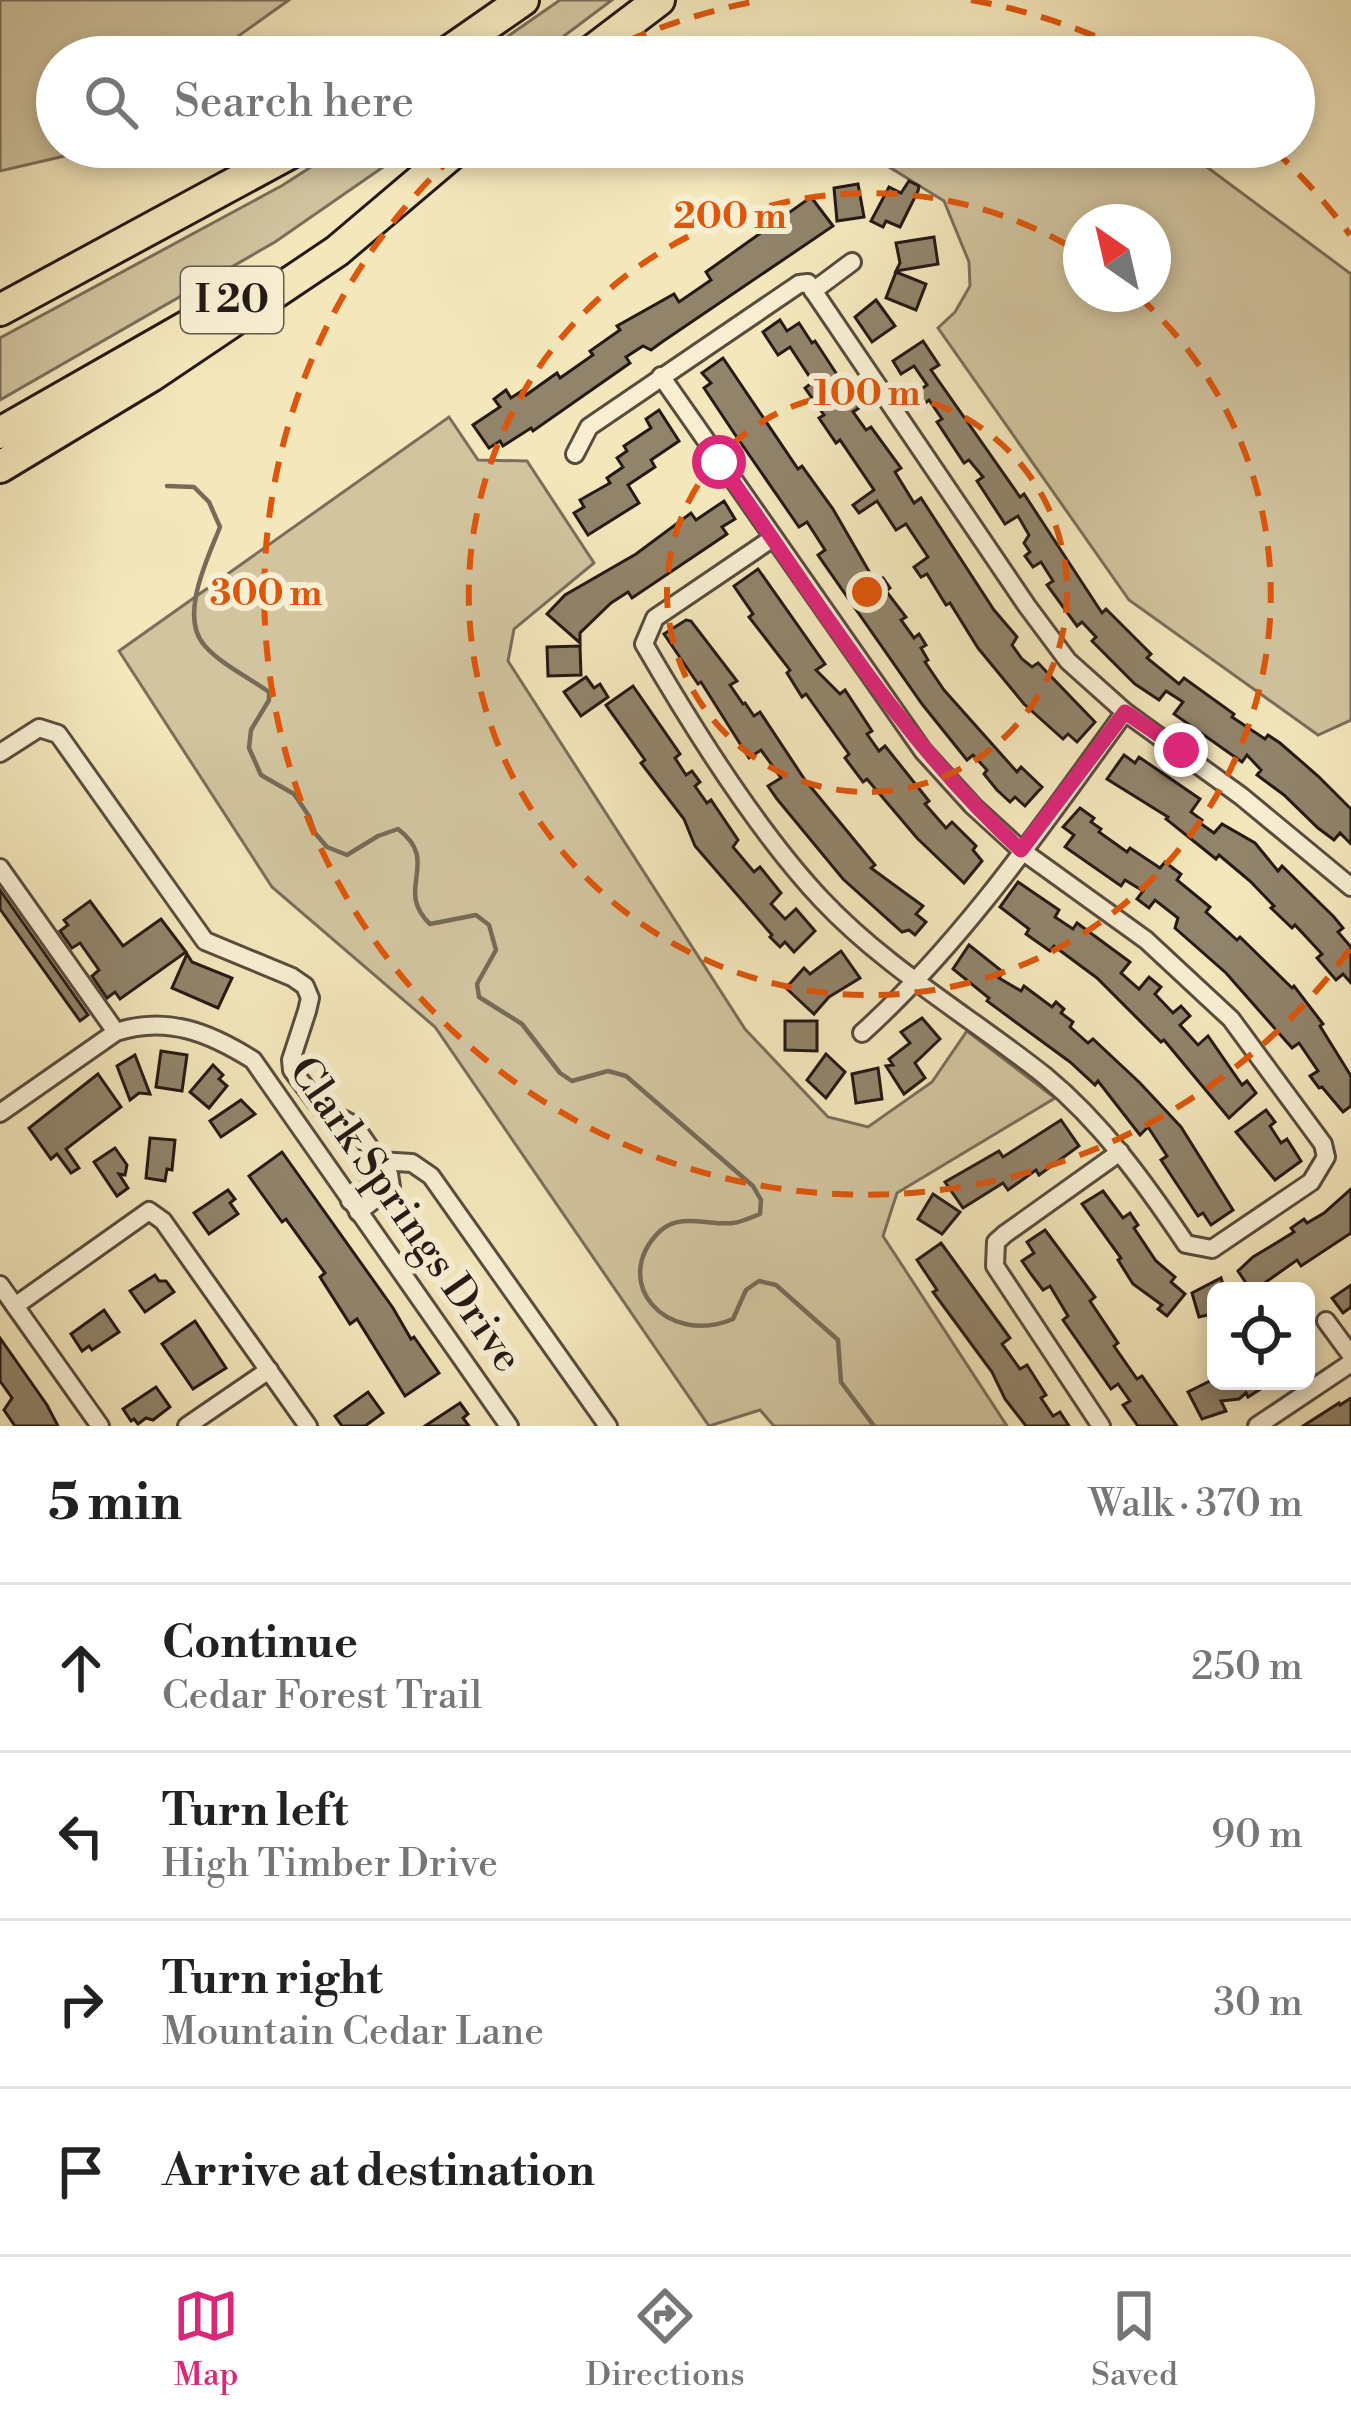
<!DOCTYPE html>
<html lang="en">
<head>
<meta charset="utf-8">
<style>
	:root { --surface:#fff; --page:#f6f6f6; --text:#222; --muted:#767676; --line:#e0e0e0; --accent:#db2777 }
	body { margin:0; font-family:"Libre Bodoni",serif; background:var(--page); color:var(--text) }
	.controls { position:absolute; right:36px; bottom:36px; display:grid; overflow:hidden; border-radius:18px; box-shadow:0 6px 18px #0003 }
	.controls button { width:108px; height:108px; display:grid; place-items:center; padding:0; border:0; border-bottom:3px solid var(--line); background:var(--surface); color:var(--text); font:60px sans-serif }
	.compass { position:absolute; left:1063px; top:204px; width:108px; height:108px; border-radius:50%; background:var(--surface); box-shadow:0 6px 18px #0003; rotate:326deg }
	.stop { position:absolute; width:36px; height:36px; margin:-27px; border:9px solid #db2777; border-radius:50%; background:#fff }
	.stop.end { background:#db2777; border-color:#fff; box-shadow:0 3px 12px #0008 }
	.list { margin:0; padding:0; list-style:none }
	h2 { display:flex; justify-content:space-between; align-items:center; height:156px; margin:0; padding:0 48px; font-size:51px }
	h2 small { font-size:39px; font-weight:400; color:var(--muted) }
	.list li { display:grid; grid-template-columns:78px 1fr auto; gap:36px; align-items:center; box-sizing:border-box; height:168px; padding:0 48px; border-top:3px solid var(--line) }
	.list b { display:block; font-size:45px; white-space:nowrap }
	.list p { margin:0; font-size:39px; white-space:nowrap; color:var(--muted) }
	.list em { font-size:39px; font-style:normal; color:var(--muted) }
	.icon { flex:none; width:66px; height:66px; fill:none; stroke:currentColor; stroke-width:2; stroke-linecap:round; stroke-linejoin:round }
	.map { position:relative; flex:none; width:1351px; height:1426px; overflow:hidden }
	.search { position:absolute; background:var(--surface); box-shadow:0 6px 18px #0003; left:36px; right:36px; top:36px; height:132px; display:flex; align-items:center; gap:30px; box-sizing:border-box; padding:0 42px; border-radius:66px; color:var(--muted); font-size:45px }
	.sheet { height:828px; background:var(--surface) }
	nav { display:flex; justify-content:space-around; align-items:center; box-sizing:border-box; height:168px; border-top:3px solid var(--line); background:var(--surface); font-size:33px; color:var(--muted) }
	nav a { display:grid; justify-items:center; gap:6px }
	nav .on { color:var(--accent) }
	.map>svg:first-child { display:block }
	.green { fill:#d1c49f; stroke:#7b6e5a; stroke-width:3; fill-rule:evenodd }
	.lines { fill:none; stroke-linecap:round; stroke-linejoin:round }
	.stream { stroke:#776b57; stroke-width:4.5 }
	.building { fill:#91846b; stroke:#251914; stroke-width:3 }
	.minor-casing { stroke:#594c3e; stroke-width:22 }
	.motorway-casing { stroke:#251914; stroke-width:36 }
	.minor { stroke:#f8efd3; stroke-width:16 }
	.motorway { stroke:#f4e7bc; stroke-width:30 }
	.route { stroke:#db2777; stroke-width:15 }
	.ring { fill:none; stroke:#de560c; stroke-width:6; stroke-dasharray:21 15 }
	.labels { text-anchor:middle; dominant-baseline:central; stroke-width:12; stroke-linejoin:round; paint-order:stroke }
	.shield { fill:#f8efd3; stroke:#64594d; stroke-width:3 }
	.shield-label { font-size:39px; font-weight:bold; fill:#251914 }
	.street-label { font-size:42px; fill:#251914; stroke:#f8efd3 }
	.centre { fill:#de560c; stroke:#f8efd3; stroke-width:6 }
	.ring-label { font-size:36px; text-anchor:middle; font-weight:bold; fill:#de560c; stroke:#f8efd3; stroke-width:12; stroke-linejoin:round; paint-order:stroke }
</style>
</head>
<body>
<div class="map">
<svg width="1351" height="1426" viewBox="0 0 1351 1426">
	<rect width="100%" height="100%" fill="#f4e7bc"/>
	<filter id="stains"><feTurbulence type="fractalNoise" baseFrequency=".00167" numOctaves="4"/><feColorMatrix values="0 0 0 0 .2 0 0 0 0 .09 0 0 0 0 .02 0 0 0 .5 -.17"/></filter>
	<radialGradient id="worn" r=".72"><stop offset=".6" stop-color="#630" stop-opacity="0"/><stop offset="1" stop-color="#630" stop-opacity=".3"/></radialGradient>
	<!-- green -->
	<g class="green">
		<polygon points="0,0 289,0 209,57 57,57 57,147 83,147 73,154 0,171"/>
		<polygon points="560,0 612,0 536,57 478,57"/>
		<polygon points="342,147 412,147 275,242 0,400 0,338 283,185"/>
		<path d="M844,147H1180L1351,274V720L1318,735L1129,600L938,328L955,312L970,286L969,262L944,201L865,152L829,157ZM1081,222H1153V294H1081Z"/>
		<polygon points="449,417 478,460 527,461 594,563 514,629 508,661 745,1029 828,1117 868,1127 932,1082 967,1031 1055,1098 897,1193 883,1236 1007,1426 774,1426 760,1410 709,1426 435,1027 272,887 119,651"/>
	</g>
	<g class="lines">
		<!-- stream -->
		<path class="stream" d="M167,486L194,487L209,502L220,527C208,558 178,617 205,646C222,665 248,677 269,692V700L251,730L249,748L261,775L294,794L309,816L315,833L327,847L347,855L378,836L398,829C442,862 393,889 430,924L476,915L489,925L496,950L477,984L479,997L522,1024L560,1073L572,1081L608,1071L626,1076L753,1186L761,1200L760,1214C752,1217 742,1222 733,1223C710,1226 680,1212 660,1231C608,1282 667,1347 733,1319L746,1290L759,1281L776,1285L838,1340L841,1382L874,1426"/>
	</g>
	<!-- building -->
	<g class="building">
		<polygon points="909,181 919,186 918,191 900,227 886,221 883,227 871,221 889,187 901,193"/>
		<polygon points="858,184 864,217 837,221 834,188"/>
		<polygon points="811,197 833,226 662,342 651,350 643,346 626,357 630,363 533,431 531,428 503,446 500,441 489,448 473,425 500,407 494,399 506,390 511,398 523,390 526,395 557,373 560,378 593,355 590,351 620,330 617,326 674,294 679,302 711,280 706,272"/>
		<polygon points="934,237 938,264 896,271 900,263 896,243"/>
		<polygon points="896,272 926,284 916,310 886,298"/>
		<polygon points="876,300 895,326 872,342 855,317"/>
		<polygon points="780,320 787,331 799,323 812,343 815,341 859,408 853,412 866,430 871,427 901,468 895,472 914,503 921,498 994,610 1017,637 1012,645 1022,659 1032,667 1038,663 1095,722 1077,742 1068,734 1063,739 1024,704 978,648 950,603 946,605 927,574 921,577 914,567 928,557 906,524 896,530 877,501 859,513 853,505 874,490 840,440 836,443 819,418 824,415 805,388 813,382 790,347 778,355 763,332"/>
		<polygon points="923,341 939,365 931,370 1020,497 1024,494 1102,613 1106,609 1151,654 1147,658 1179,684 1184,678 1234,714 1232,717 1265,739 1268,735 1280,743 1318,776 1351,809 1351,844 1340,833 1334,840 1318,828 1284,795 1257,775 1261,770 1247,755 1242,762 1174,714 1183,702 1166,691 1159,700 1135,684 1092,641 1096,637 1082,622 1077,626 1047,585 1053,581 1041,562 1033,567 1025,556 1030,552 1024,543 1029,535 1018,516 1005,524 977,481 983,477 969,460 964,463 937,422 942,419 929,400 924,404 916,393 927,385 914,366 901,374 893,361"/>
		<polygon points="723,358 798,469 802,466 833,509 874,580 883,578 890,588 886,591 906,617 901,620 914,638 919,634 926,645 921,648 928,660 925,662 944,690 1017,772 1021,767 1042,787 1025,806 1015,797 1010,802 997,790 984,774 987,770 973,755 967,760 922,704 818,555 825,550 807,522 799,527 734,433 704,388 711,383 702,373"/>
		<polygon points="659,410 679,441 651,460 655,467 628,485 639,503 588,535 574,513 584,507 580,500 610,483 607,478 623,467 617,458 627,451 624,446 651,428 646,419"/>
		<polygon points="724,501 735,519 722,527 727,534 632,598 628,592 611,603 580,633 580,643 547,614 565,595 636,554 691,513 696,520"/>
		<polygon points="758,569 825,664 816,670 840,694 845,690 872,731 867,734 879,751 885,746 929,801 925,804 946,828 952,822 976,846 973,850 982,861 964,883 917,838 867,779 863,782 845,758 849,754 806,694 802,697 787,673 790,670 749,617 753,614 734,586"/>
		<polygon points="686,620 691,621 737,681 730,685 743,704 745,703 754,716 760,712 805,780 875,865 871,868 923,906 916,914 926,922 915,935 909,930 902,932 843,879 777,799 768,786 781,778 769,761 761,750 749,758 701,682 698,684 664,634"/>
		<polygon points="580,646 581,675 548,676 547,647"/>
		<polygon points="586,677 594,688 600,684 608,697 581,716 564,692"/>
		<polygon points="633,686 680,754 675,758 686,775 692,771 700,782 695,786 707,803 711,800 738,840 733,847 754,872 760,867 781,893 771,904 785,919 796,909 815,931 794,952 785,942 780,947 770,937 772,935 695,846 684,819 641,763 645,760 606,705"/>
		<polygon points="1124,755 1135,763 1139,757 1200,799 1191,812 1202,820 1200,823 1214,833 1222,824 1255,843 1278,871 1282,866 1334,917 1343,928 1338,932 1351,947 1351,983 1343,974 1336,980 1317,958 1322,954 1295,925 1292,928 1271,908 1274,906 1250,881 1219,855 1216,859 1166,819 1168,817 1107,779"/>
		<polygon points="1080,808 1094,818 1091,822 1101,829 1099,832 1127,852 1130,848 1160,868 1165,862 1181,874 1177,880 1210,907 1206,912 1237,940 1240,937 1292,988 1294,986 1323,1024 1320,1026 1351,1076 1351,1106 1343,1112 1322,1087 1319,1088 1310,1076 1318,1071 1299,1043 1292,1048 1226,973 1175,928 1178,918 1155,900 1149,908 1137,899 1143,891 1125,880 1121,886 1065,847 1074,835 1063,827"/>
		<polygon points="1018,882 1059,910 1055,917 1073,929 1077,923 1130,962 1121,973 1139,989 1149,977 1161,987 1155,994 1173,1013 1181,1006 1190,1016 1180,1025 1198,1045 1208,1036 1242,1085 1247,1081 1256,1093 1229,1118 1164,1040 1161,1042 1097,978 1054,946 1050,951 1026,934 1029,929 1000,907"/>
		<polygon points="0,890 88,1015 80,1021 0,909"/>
		<polygon points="90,901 123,946 161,919 186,952 120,999 115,992 107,998 92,976 99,970 80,943 72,948 60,931 68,925 64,920"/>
		<polygon points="969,945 1003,972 999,978 1021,991 1024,986 1052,1007 1056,1002 1064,1009 1061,1013 1073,1022 1070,1027 1088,1043 1093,1039 1140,1083 1181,1127 1233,1210 1211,1225 1203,1213 1198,1216 1161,1160 1167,1156 1148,1127 1140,1135 1098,1081 1095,1085 1070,1062 987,1001 989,998 953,969"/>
		<polygon points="841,951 860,978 829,997 814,1014 786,988 804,968 810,974"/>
		<polygon points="187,954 192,962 232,978 218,1008 172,988"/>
		<polygon points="922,1018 940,1039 915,1063 925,1078 904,1094 886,1066 893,1065 889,1059 910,1043 901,1032"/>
		<polygon points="785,1021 817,1021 817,1051 785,1050"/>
		<polygon points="161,1051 187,1055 182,1091 156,1087"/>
		<polygon points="826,1054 845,1072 826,1098 807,1080"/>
		<polygon points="135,1055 150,1094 139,1093 130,1100 117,1066"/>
		<polygon points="213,1065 223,1075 219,1079 227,1086 209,1108 190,1092"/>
		<polygon points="878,1068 882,1099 856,1103 852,1074"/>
		<polygon points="98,1074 121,1107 66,1149 79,1168 71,1173 57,1154 51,1159 29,1128"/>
		<polygon points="241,1100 255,1114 221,1137 210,1121"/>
		<polygon points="1266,1110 1275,1122 1270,1126 1281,1143 1287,1139 1301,1161 1275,1180 1236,1132"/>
		<polygon points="1061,1120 1079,1146 1039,1175 1036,1170 1008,1190 1003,1183 963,1208 945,1182 999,1151 1003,1157"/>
		<polygon points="150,1138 175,1140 172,1170 167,1169 165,1181 146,1178"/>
		<polygon points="115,1148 127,1165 125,1175 119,1174 128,1188 117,1196 94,1162"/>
		<polygon points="282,1152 393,1308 411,1339 414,1337 439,1373 405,1396 357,1319 350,1324 320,1277 325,1273 286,1219 282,1222 249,1176"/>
		<polygon points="1351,1189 1351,1233 1301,1266 1297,1260 1266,1282 1272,1291 1235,1291 1246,1283 1238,1271 1253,1257 1294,1232 1291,1228 1304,1219 1307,1223 1324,1213"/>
		<polygon points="228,1190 235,1199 230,1203 238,1214 209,1234 194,1213"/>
		<polygon points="1103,1191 1123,1218 1130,1213 1138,1225 1134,1228 1156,1261 1175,1277 1171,1282 1185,1294 1167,1316 1158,1309 1162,1305 1133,1284 1118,1260 1121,1258 1082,1204"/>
		<polygon points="933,1194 960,1212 942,1234 918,1219"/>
		<polygon points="1045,1230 1095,1297 1090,1301 1118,1343 1114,1346 1137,1379 1142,1376 1177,1426 1138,1426 1123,1405 1130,1401 1118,1384 1111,1389 1063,1320 1068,1316 1050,1286 1043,1290 1031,1274 1022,1261 1034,1253 1027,1242"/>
		<polygon points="941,1243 1010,1338 1002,1344 1020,1369 1027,1365 1046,1395 1041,1398 1053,1416 1060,1412 1069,1426 1026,1426 1005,1399 992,1372 933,1292 937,1290 917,1260"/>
		<polygon points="155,1275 159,1281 166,1281 174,1292 145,1312 130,1291"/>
		<polygon points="1221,1278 1225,1291 1216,1291 1216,1313 1199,1317 1192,1293"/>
		<polygon points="1351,1285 1351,1307 1343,1313 1332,1298"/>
		<polygon points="104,1310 119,1332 92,1350 89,1346 82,1351 71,1334"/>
		<polygon points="195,1321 226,1368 193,1389 162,1344"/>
		<polygon points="0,1338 47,1405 58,1426 15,1426 4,1410 12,1398 0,1381"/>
		<polygon points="1210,1381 1273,1381 1248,1397 1246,1393 1239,1399 1221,1401 1226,1411 1202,1419 1188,1392"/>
		<polygon points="156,1387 170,1407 153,1420 146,1418 138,1424 134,1419 131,1421 123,1409"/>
		<polygon points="368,1392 383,1413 365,1426 342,1426 335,1416"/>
		<polygon points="1351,1398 1351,1426 1303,1426 1339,1403 1340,1405"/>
		<polygon points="460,1403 468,1414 463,1418 469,1426 425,1426"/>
	</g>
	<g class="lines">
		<defs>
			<g id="minor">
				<polyline points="813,291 852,262"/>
				<path d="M661,376L923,751L973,806L1021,850L1146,940L1231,1019L1323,1144L1326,1157L1311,1182L1212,1249L1186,1244C1145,1183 1102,1123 1045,1076C971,1017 887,969 822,900C758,832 691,725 644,644L655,618L773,538"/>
				<polyline points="575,454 589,427 799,284 808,283 1027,606 1068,661 1125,712 1241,796 1351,887"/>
				<polyline points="0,753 39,728 58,734 205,941 292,977 305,986 310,998 307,1011 291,1060 292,1070 321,1108 354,1125 379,1161 412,1163 431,1176 608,1426"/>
				<polyline points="0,868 116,1032"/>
				<path d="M862,1033C964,941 1045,822 1125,712"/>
				<path d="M0,1113L116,1032C167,1015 210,1033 253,1060L509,1426"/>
				<polyline points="350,1201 389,1174 391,1187 358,1212"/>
				<polyline points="0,1285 100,1426"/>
				<polyline points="15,1306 149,1211 163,1221 308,1426"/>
				<polyline points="1326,1321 1351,1355"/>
				<polyline points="187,1426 269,1370"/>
				<polyline points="1101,1426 995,1266 996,1242 1005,1234 1120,1152"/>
				<polyline points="1257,1426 1351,1363"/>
			</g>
			<g id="motorway">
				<polyline points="441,57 523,0"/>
				<polyline points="584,57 659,0"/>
				<polyline points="0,310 301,147"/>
				<polyline points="0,433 216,310"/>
				<polyline points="0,467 151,376 337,251 455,151"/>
			</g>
		</defs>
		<!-- minor casing -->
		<use href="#minor" class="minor-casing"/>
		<!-- motorway casing -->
		<use href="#motorway" class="motorway-casing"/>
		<!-- minor -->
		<use href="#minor" class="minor"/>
		<!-- motorway -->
		<use href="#motorway" class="motorway"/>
	</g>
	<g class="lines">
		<!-- route -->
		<path class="route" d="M719,462C814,595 899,739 1021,850L1125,712L1181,750"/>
	</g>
	<!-- distance rings -->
	<g class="ring">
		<circle cx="867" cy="592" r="200"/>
		<path d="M1138 296A401 401 0 1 1 1079 252"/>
		<path d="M1350 949A601 601 0 1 1 461 149M594 57A601 601 0 0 1 763 0M971 0A601 601 0 0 1 1140 57M1273 149A601 601 0 0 1 1350 235"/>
	</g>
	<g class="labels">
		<!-- shield labels -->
		<rect class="shield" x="181" y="267" width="102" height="66" rx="9"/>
		<g class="shield-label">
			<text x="232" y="300">I 20</text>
		</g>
		<!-- street labels -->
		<g class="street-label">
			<text transform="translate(405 1215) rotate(55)">Clark Springs Drive</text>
		</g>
	</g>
	<circle cx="867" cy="592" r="18" class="centre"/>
	<g class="ring-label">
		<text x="730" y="228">200 m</text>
		<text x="867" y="405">100 m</text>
		<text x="266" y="605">300 m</text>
	</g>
	<rect width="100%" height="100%" filter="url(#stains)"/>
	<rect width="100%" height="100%" fill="url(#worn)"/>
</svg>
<div class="controls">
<button><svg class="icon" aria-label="locate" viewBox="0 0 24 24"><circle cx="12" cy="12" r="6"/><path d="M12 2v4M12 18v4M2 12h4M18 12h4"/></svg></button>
</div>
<svg class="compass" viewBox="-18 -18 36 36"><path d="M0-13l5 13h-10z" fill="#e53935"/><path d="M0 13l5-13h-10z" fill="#767676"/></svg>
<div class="stop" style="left:719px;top:462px"></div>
<div class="stop end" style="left:1181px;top:750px"></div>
<div class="search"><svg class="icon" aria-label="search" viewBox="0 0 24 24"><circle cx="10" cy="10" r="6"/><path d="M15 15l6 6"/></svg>Search here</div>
</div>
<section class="sheet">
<h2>5 min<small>Walk · 370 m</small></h2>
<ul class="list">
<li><svg class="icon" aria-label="ahead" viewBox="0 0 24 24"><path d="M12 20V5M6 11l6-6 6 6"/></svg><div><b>Continue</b><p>Cedar Forest Trail</p></div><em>250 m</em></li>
<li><svg class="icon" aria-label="left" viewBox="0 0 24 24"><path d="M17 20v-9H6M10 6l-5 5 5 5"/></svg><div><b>Turn left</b><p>High Timber Drive</p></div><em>90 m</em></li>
<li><svg class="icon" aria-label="right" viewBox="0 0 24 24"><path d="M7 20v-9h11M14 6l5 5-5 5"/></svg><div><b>Turn right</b><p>Mountain Cedar Lane</p></div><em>30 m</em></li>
<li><svg class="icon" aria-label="arrive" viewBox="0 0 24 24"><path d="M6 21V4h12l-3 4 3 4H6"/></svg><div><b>Arrive at destination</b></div></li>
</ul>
</section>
<nav>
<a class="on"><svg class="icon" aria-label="map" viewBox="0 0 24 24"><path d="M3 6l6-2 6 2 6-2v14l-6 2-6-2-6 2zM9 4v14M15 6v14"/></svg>Map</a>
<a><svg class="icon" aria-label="directions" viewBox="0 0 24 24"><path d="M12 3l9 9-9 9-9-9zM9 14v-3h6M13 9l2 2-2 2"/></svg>Directions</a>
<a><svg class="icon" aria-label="saved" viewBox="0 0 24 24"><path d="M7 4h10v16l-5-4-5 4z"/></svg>Saved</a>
</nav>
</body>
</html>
